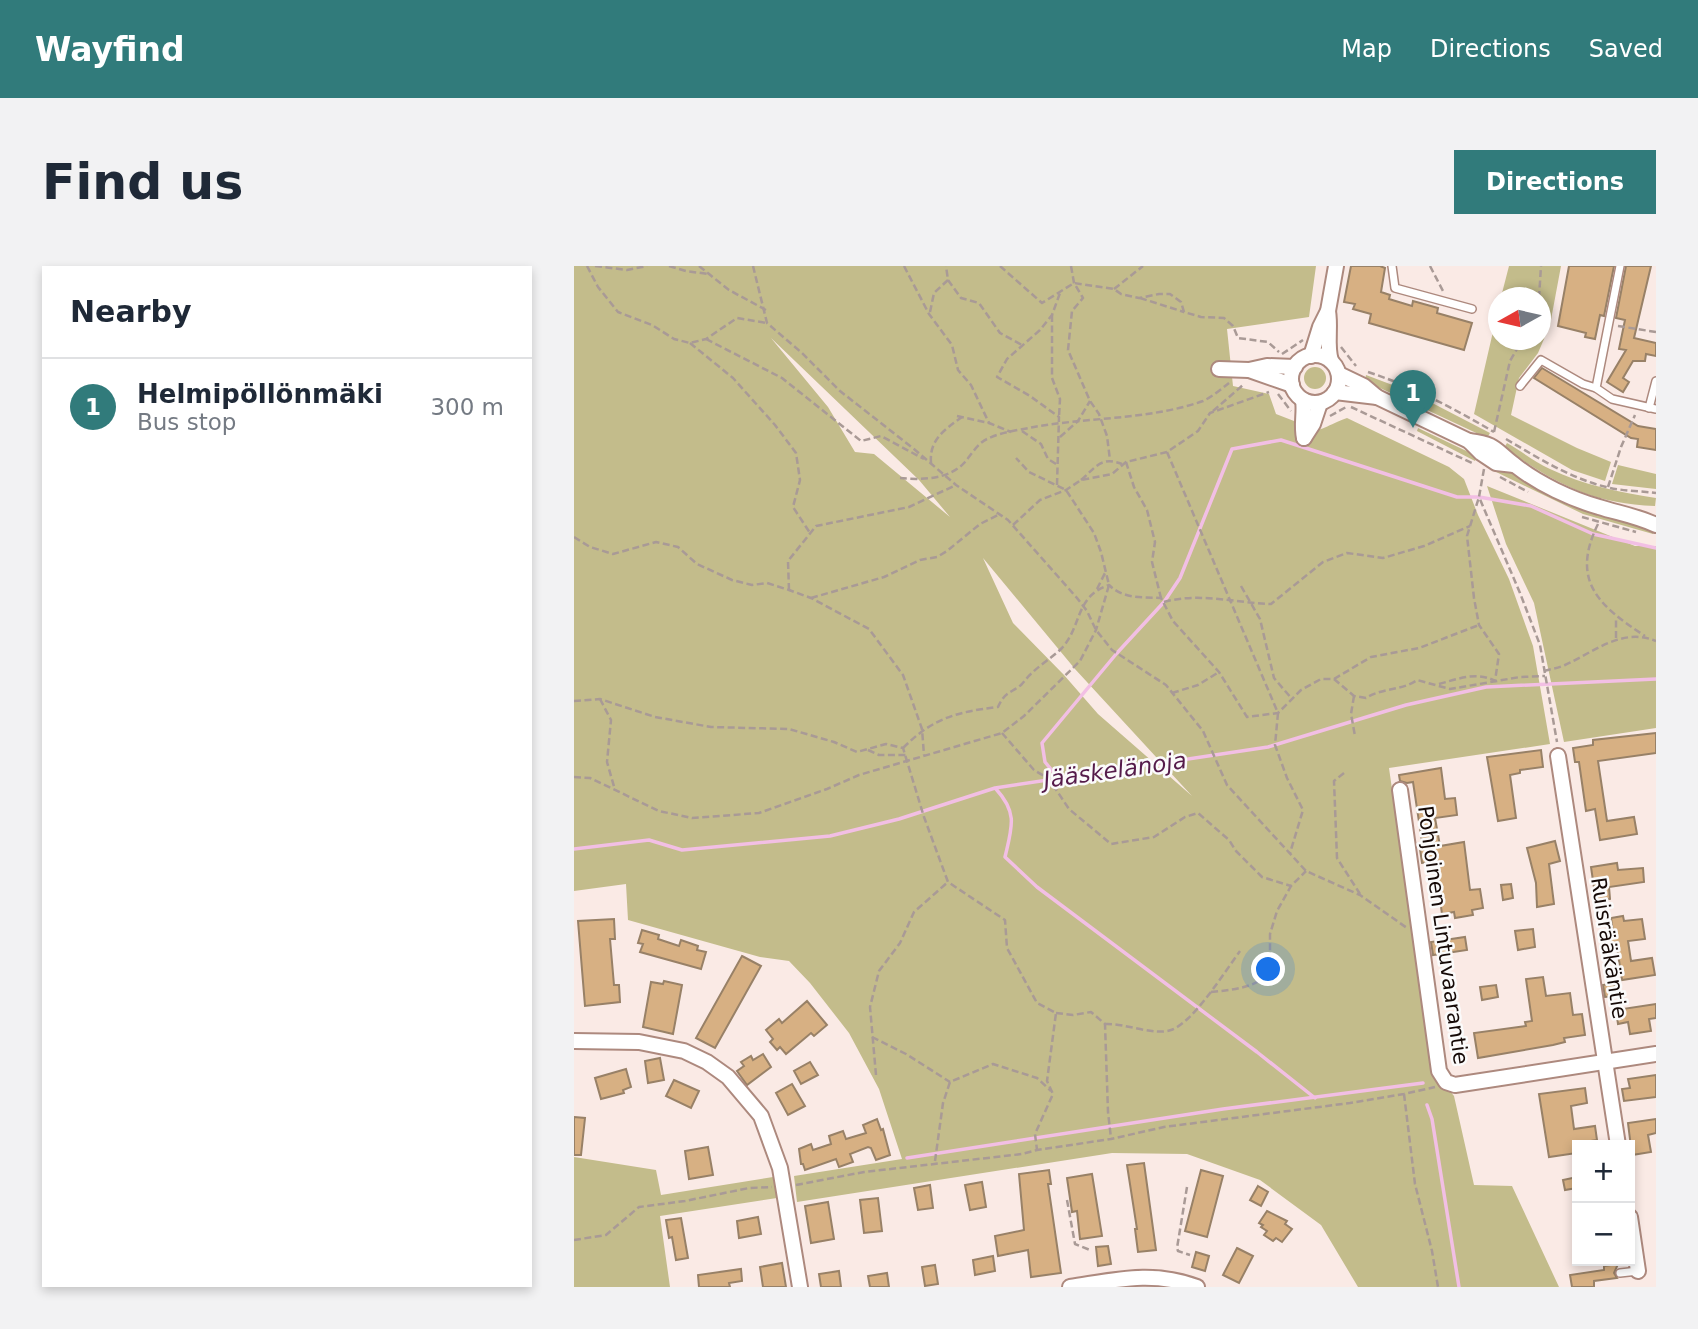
<!DOCTYPE html>
<html lang="en">
<head>
<meta charset="utf-8">
<style>
	:root { --surface:#fff; --page:#f2f2f3; --text:#1f2937; --muted:#747a83; --line:#e0e1e3; --accent:#317b7b }
	body { margin:0; font-family:"DejaVu Sans",sans-serif; background:var(--page); color:var(--text) }
	.controls { position:absolute; right:21px; bottom:21px; display:grid; overflow:hidden; border-radius:0px; box-shadow:0 4px 10px #0003 }
	.controls button { width:63px; height:63px; display:grid; place-items:center; padding:0; border:0; border-bottom:2px solid var(--line); background:var(--surface); color:var(--text); font:35px sans-serif }
	.compass { position:absolute; left:914px; top:21px; width:63px; height:63px; border-radius:50%; background:var(--surface); box-shadow:0 4px 10px #0003; rotate:262deg }
	.you { position:absolute; left:695px; top:704px; width:24px; height:24px; margin:-18px; border:5px solid #fff; border-radius:50%; background:#1a73e8; box-shadow:0 0 0 10px #1a73e833 }
	.badge { display:grid; place-items:center; width:46px; height:46px; border-radius:50%; background:var(--accent); color:#fff; font-size:23px; font-weight:700 }
	.pin { position:absolute; translate:-50% -58px; filter:drop-shadow(0 2px 4px #0008) }
	.pin::after { content:''; position:absolute; top:37px; width:24px; height:21px; background:inherit; clip-path:polygon(0 0,100% 0,50% 100%) }
	.list { margin:0; padding:0; list-style:none }
	h2 { display:flex; justify-content:space-between; align-items:center; height:91px; margin:0; padding:0 28px; font-size:30px }
	h2 small { font-size:23px; font-weight:400; color:var(--muted) }
	.list li { display:grid; grid-template-columns:46px 1fr auto; gap:21px; align-items:center; box-sizing:border-box; height:98px; padding:0 28px; border-top:2px solid var(--line) }
	.list b { display:block; font-size:26px; white-space:nowrap }
	.list p { margin:0; font-size:23px; white-space:nowrap; color:var(--muted) }
	.list em { font-size:23px; font-style:normal; color:var(--muted) }
	.map { position:relative; flex:none; width:1082px; height:1021px; overflow:hidden; border-radius:0px }
	header { display:flex; align-items:center; gap:42px; box-sizing:border-box; height:98px; padding:0 35px; background:var(--accent); color:#fff }
	header strong { font-size:33px }
	nav { display:flex; gap:38px; margin-inline-start:auto; font-size:24px }
	.intro { display:flex; align-items:center; justify-content:space-between; box-sizing:border-box; height:168px; padding:0 42px }
	h1 { margin:0; font-size:49px }
	.button { padding:18px 32px; border-radius:0px; background:var(--accent); color:#fff; font-size:24px; font-weight:700 }
	main { display:flex; gap:42px; padding:0 42px }
	aside { flex:1; background:var(--surface); border-radius:0px; box-shadow:0 4px 10px #0003 }
	.map>svg:first-child { display:block }
	.green { fill:#c3bc8b; fill-rule:evenodd }
	.lines { fill:none; stroke-linecap:round; stroke-linejoin:round }
	.stream { stroke:#f2bfe4; stroke-width:3.5 }
	.building { fill:#d7b083; stroke:#988167; stroke-width:2 }
	.lane-casing { stroke:#ad897e; stroke-width:10 }
	.street-casing { stroke:#ad897e; stroke-width:18 }
	.path { stroke:#a99a96; stroke-width:2.5; stroke-dasharray:7 3.5; stroke-linecap:butt }
	.lane { stroke:#fff; stroke-width:7 }
	.street { stroke:#fff; stroke-width:14 }
	.labels { text-anchor:middle; dominant-baseline:central; stroke-width:5; stroke-linejoin:round; paint-order:stroke }
	.street-label { font-size:21px; fill:#150906; stroke:#fbfbfb }
	.water-label { font-size:23px; font-style:italic; fill:#551b4a; stroke:#fbfbfb }
</style>
</head>
<body>
<header>
<strong>Wayfind</strong>
<nav><a>Map</a><a>Directions</a><a>Saved</a></nav>
</header>
<div class="intro"><h1>Find us</h1><a class="button">Directions</a></div>
<main>
<aside>
<h2>Nearby<small></small></h2>
<ul class="list">
<li><span class="badge">1</span><div><b>Helmipöllönmäki</b><p>Bus stop</p></div><em>300 m</em></li>
</ul>
</aside>
<div class="map">
<svg width="1082" height="1021" viewBox="0 0 1082 1021">
	<rect width="100%" height="100%" fill="#faeae5"/>
	<!-- green -->
	<g class="green">
		<path d="M0,0H742L735,51L653,63L659,120L695,128L702,148L720,155L726,166C747,167 753,159 773,152L875,201L890,213L904,249L935,313L959,380L976,478L815,502L858,803L880,830L900,919L938,920L985,1021H784L747,959L686,914L613,888L538,887L223,936L220,910L328,893L305,823L275,767L236,717L215,695L186,691L54,654L52,618L0,625ZM197,72L345,214L376,251L300,188L281,186L254,141ZM409,292L501,403L618,530L524,448L490,409L439,357Z"/>
		<polygon points="935,0 987,0 976,59 964,87 945,112 937,149 1003,182 1037,196 1031,215 998,204 900,148 924,44 925,74 967,74 967,32 927,31"/>
		<circle cx="741" cy="112" r="11"/>
		<polygon points="792,109 837,126 916,167 913,172 791,115"/>
		<polygon points="844,162 903,190 901,195 843,165"/>
		<path d="M933,177C947,185 961,196 976,203C1009,219 1045,226 1082,232L1081,240C1015,237 984,218 930,182Z"/>
		<polygon points="921,199 958,217 1079,262 1079,268 1009,248 918,204"/>
		<polygon points="1044,199 1082,208 1082,223 1038,218"/>
		<polygon points="913,220 1061,280 1082,280 1082,462 990,476 960,337 932,278"/>
		<polygon points="0,891 82,904 87,929 199,911 203,932 86,950 96,1021 0,1021"/>
	</g>
	<g class="lines">
		<!-- stream -->
		<g class="stream">
			<polyline points="484,512 471,496 468,477 543,387 590,336 606,312 658,183 707,174 883,231 905,231 957,240 1019,268 1082,282"/>
			<path d="M422,523C444,547 438,561 431,591L463,621L683,786L741,832"/>
			<polyline points="0,583 75,574 108,584 256,570 325,553 421,522 694,481 832,439 912,421 1082,413"/>
			<polyline points="853,839 858,853 885,1021"/>
			<polyline points="333,892 649,843 849,817"/>
		</g>
	</g>
	<!-- building -->
	<g class="building">
		<polygon points="777,0 806,0 811,2 807,26 816,29 815,33 838,40 839,35 864,42 863,47 898,57 890,84 795,57 797,48 779,43 781,38 770,36"/>
		<polygon points="995,0 1040,0 1030,50 1026,49 1021,73 1011,71 1012,67 984,60"/>
		<polygon points="1052,0 1077,0 1060,72 1082,77 1082,90 1072,88 1071,95 1059,95 1049,112 1055,116 1049,126 1033,116 1052,84 1045,83 1051,54 1042,52"/>
		<polygon points="968,102 1064,160 1082,163 1082,184 1063,181 1064,173 1057,172 960,112"/>
		<polygon points="1082,467 1082,487 1024,495 1033,555 1060,551 1063,568 1026,574 1021,543 1012,545 1005,496 1001,496 999,482 1019,479 1019,474"/>
		<polygon points="967,484 969,501 946,504 946,507 936,509 942,552 924,555 913,491"/>
		<polygon points="867,502 871,533 881,532 883,549 861,552 866,580 890,576 896,624 906,623 909,642 898,644 899,649 881,652 880,646 868,648 861,596 848,597 846,583 849,582 839,516 833,517 826,515 825,509"/>
		<polygon points="981,575 986,595 975,598 980,638 963,641 962,617 953,582"/>
		<polygon points="1043,597 1044,604 1069,602 1070,616 1035,621 1036,633 1022,635 1017,601"/>
		<polygon points="937,618 939,632 929,634 927,619"/>
		<polygon points="1049,650 1050,655 1068,653 1071,673 1054,675 1057,695 1078,692 1081,709 1048,714 1043,681 1037,682 1035,666 1039,666 1037,652"/>
		<polygon points="40,653 41,673 36,673 40,719 45,719 46,736 11,740 4,655"/>
		<polygon points="959,663 961,681 944,684 941,665"/>
		<polygon points="68,664 85,669 84,673 105,680 107,674 124,680 123,684 132,686 127,703 66,686 69,678 64,677"/>
		<polygon points="891,671 893,684 859,689 857,676"/>
		<polygon points="168,690 187,700 141,782 122,772"/>
		<polygon points="969,711 972,730 996,727 999,749 1008,748 1011,769 990,772 991,776 979,779 904,792 900,767 952,760 951,756 958,755 952,713"/>
		<polygon points="90,715 108,719 99,768 69,761 77,716 89,718"/>
		<polygon points="1040,717 1042,730 1031,731 1029,719"/>
		<polygon points="922,719 924,731 908,734 906,721"/>
		<polygon points="233,735 253,759 240,770 237,767 212,788 206,781 203,784 196,776 199,773 192,764 205,753 208,757"/>
		<polygon points="1082,738 1082,752 1075,753 1077,765 1056,768 1054,756 1044,758 1042,744"/>
		<polygon points="189,788 197,801 173,819 163,805 170,800 167,796 177,790 179,794"/>
		<polygon points="86,792 90,814 74,817 71,795"/>
		<polygon points="236,796 244,809 227,818 220,805"/>
		<polygon points="52,803 57,821 49,824 50,827 27,833 21,812"/>
		<polygon points="1082,809 1082,831 1050,835 1048,823 1056,822 1054,813"/>
		<polygon points="100,814 125,825 117,842 92,830"/>
		<polygon points="218,818 231,840 214,849 202,827"/>
		<polygon points="1011,822 1013,837 997,840 1000,863 1021,860 1023,874 1010,876 1010,879 1003,879 1003,887 975,891 965,828"/>
		<polygon points="0,851 11,852 7,889 0,889"/>
		<polygon points="303,853 307,864 309,863 316,889 302,894 297,882 294,881 276,888 279,896 265,901 262,893 231,904 229,898 227,898 225,883 237,878 239,884 257,878 255,870 269,865 272,873 292,867 289,859"/>
		<polygon points="1082,853 1082,867 1074,869 1077,886 1058,889 1054,857"/>
		<polygon points="134,881 139,909 115,913 111,885"/>
		<polygon points="570,897 582,984 564,986 561,963 563,963 553,899"/>
		<polygon points="475,904 477,918 474,918 487,1007 457,1011 454,984 424,990 421,970 450,964 445,908"/>
		<polygon points="627,904 649,910 633,971 611,965"/>
		<polygon points="518,908 528,970 506,973 503,945 498,946 493,912"/>
		<polygon points="1003,911 1003,922 991,924 989,914"/>
		<polygon points="408,916 412,941 396,944 391,919"/>
		<polygon points="356,919 359,942 344,944 340,922"/>
		<polygon points="684,920 694,926 687,940 676,934"/>
		<polygon points="304,932 308,965 290,967 286,934"/>
		<polygon points="254,936 260,973 237,977 231,940"/>
		<polygon points="693,945 713,955 711,958 718,963 708,976 702,972 699,975 690,969 693,965 687,961 689,959 685,957"/>
		<polygon points="184,951 187,968 165,972 163,955"/>
		<polygon points="107,952 114,992 102,994 98,971 95,972 92,954"/>
		<polygon points="534,980 537,998 524,1000 522,981"/>
		<polygon points="663,982 679,990 665,1017 649,1009"/>
		<polygon points="622,986 635,990 631,1005 618,1001"/>
		<polygon points="419,990 421,1005 401,1009 399,994"/>
		<polygon points="208,997 212,1021 189,1021 186,1001"/>
		<polygon points="1044,998 1040,1007 1043,1012 1020,1015 1020,1021 998,1021 996,1009 1030,1004 1030,1000"/>
		<polygon points="361,999 364,1018 351,1020 348,1001"/>
		<polygon points="167,1003 168,1015 155,1017 156,1021 125,1021 124,1009"/>
		<polygon points="265,1005 267,1021 247,1021 245,1008"/>
		<polygon points="313,1007 315,1021 296,1021 294,1010"/>
	</g>
	<g class="lines">
		<defs>
			<g id="lane">
				<polyline points="818,0 821,22 898,43"/>
				<polyline points="1046,0 1022,122 1038,133 1082,143"/>
				<polyline points="946,120 967,94 1009,118 1022,122"/>
				<polyline points="1075,142 1082,115"/>
				<polyline points="1046,1007 1064,1005"/>
			</g>
			<g id="street">
				<path d="M754,45C757,62 752,79 757,95"/>
				<circle cx="741" cy="113" r="24"/>
				<polyline points="737,90 746,61 754,45 762,0"/>
				<polyline points="645,103 675,104 693,100 721,101"/>
				<polyline points="675,104 718,119"/>
				<polyline points="765,108 790,120 803,131 895,175 907,187 922,197 940,199"/>
				<polyline points="761,126 803,131"/>
				<path d="M729,134C731,147 727,158 730,172"/>
				<polyline points="730,172 739,158 746,137"/>
				<path d="M895,175C924,178 921,185 942,200C965,218 997,233 1025,241C1044,247 1063,250 1082,259"/>
				<polyline points="984,490 1044,879"/>
				<polyline points="826,524 865,805 872,816 881,819 1082,788"/>
				<polyline points="0,775 65,776 110,785 133,796 154,811 187,850 206,902 226,1021"/>
				<polyline points="1056,951 1064,1005"/>
				<path d="M496,1021C542,1014 578,1004 623,1021"/>
			</g>
		</defs>
		<!-- lane casing -->
		<use href="#lane" class="lane-casing"/>
		<!-- street casing -->
		<use href="#street" class="street-casing"/>
		<!-- path -->
		<g class="path">
			<polyline points="13,0 24,21 44,46 78,59 100,73 116,77 132,73 163,52 193,57"/>
			<polyline points="21,0 53,4 73,0"/>
			<polyline points="95,0 112,5 134,8"/>
			<polyline points="125,0 155,24 192,44"/>
			<polyline points="179,0 193,57 228,87 266,125 340,183 382,219 434,254 503,332 513,345 522,364 538,384 592,419 629,465 653,519 732,605 786,629 833,662"/>
			<polyline points="330,0 355,48 378,79 384,104 397,119 415,157"/>
			<polyline points="426,0 468,37 500,17 540,23 547,28 565,32 585,28 596,28 607,36 610,46 627,51 650,52 659,60 664,72 694,76 705,86"/>
			<polyline points="497,0 500,17 509,32 498,45 494,84 516,135 525,148 533,170 536,194"/>
			<polyline points="856,0 869,25"/>
			<polyline points="374,14 387,32 405,37 426,67 448,79"/>
			<polyline points="540,23 569,0"/>
			<polyline points="566,32 610,46"/>
			<polyline points="965,32 967,0"/>
			<polyline points="356,46 360,27 374,14 372,0"/>
			<polyline points="478,49 478,112 486,133 485,151"/>
			<polyline points="1044,60 1082,66"/>
			<polyline points="132,73 208,112 287,175 307,170 350,193"/>
			<polyline points="116,77 159,112 201,159 222,187 226,214 219,241 236,267"/>
			<polyline points="767,81 782,100"/>
			<polyline points="708,88 729,74"/>
			<path d="M794,106C840,121 879,142 920,166"/>
			<polyline points="704,128 717,145"/>
			<polyline points="777,141 898,197"/>
			<polyline points="639,145 669,119"/>
			<polyline points="383,150 415,157 437,166"/>
			<polyline points="756,150 774,140"/>
			<polyline points="448,165 467,178 474,193 482,198"/>
			<polyline points="920,166 936,95 948,74"/>
			<polyline points="486,171 504,155 516,135"/>
			<path d="M932,173C964,192 996,212 1032,221C1048,225 1066,225 1082,227"/>
			<polyline points="593,186 704,447 701,479 713,512 729,544 716,587"/>
			<polyline points="552,196 560,221 573,244 581,276 578,296 587,332"/>
			<path d="M357,197C355,174 370,164 388,151"/>
			<polyline points="910,203 905,231 946,327 966,379 983,476"/>
			<polyline points="926,211 954,226"/>
			<path d="M326,212C347,214 375,214 391,196C397,189 404,177 413,173C427,166 445,164 460,161C515,151 575,154 629,135C638,131 647,123 655,117"/>
			<path d="M507,214C522,201 527,190 548,198"/>
			<polyline points="483,219 485,151 456,130 423,111 433,93 466,64 478,49 486,27"/>
			<polyline points="1034,221 1047,181 1061,149"/>
			<polyline points="1008,251 1062,266"/>
			<path d="M1024,258C996,315 1025,340 1071,370"/>
			<polyline points="439,259 466,234 492,224 507,214 538,208 552,196 593,186 624,165 636,147 695,126"/>
			<polyline points="0,271 16,281 39,288 82,276 104,281 123,298 158,314 178,319 193,317 215,324 237,332 295,363 329,409 348,463 350,489"/>
			<polyline points="667,320 686,353 700,412 718,433"/>
			<polyline points="523,323 531,307"/>
			<polyline points="215,324 214,295 242,260 335,241 382,219"/>
			<polyline points="237,332 310,311 346,294 363,291 373,285 406,258 426,248"/>
			<path d="M590,336C625,326 662,337 697,338L749,296L773,287L809,292L850,280L896,260"/>
			<polyline points="1042,372 1042,352"/>
			<path d="M970,405C977,403 984,402 991,399C1020,386 1048,361 1082,375"/>
			<polyline points="760,413 797,391 845,382 905,359"/>
			<path d="M865,418C884,413 903,405 921,415L925,388L905,359L900,332L893,270L905,231"/>
			<polyline points="598,427 624,419 645,406"/>
			<polyline points="780,430 777,448 781,470"/>
			<polyline points="26,433 37,454 33,496 41,524"/>
			<polyline points="0,435 26,433 81,451 137,461 215,463 260,476 283,486 312,478 329,482 350,551 374,616 431,654 433,682 463,737 482,747 473,815 479,828 461,868 463,884"/>
			<polyline points="428,467 460,504 475,513 495,543 537,578 580,571 611,551 624,547 655,574 662,585 688,611 717,620"/>
			<path d="M329,482C359,452 382,446 424,441C431,426 435,428 447,419C451,415 454,410 458,407C467,398 479,391 488,382C508,360 501,330 535,319C549,333 568,331 587,332L599,355L645,406L673,451L704,447L727,424L747,413H760L780,430L792,432C810,421 828,425 843,414L876,423L946,411L971,410"/>
			<polyline points="294,484 305,489 332,489"/>
			<polyline points="770,507 760,515 763,592 786,628"/>
			<polyline points="0,511 16,512 85,545 118,552 185,547 253,523 285,509 428,467 450,450 506,395 522,364 535,319 527,286 520,267 492,224 455,206 442,192"/>
			<path d="M637,726C656,724 672,723 689,713L696,691V668L703,645L717,620L732,605"/>
			<polyline points="482,747 499,749 517,746 531,758 534,846 537,872"/>
			<path d="M531,758C551,757 580,770 597,764C619,757 652,704 666,685"/>
			<polyline points="298,771 332,788 376,816"/>
			<polyline points="302,809 296,741 305,705 326,677 340,646 374,616"/>
			<polyline points="830,828 841,918 858,985 864,1021"/>
			<polyline points="361,895 369,837 376,816 419,798 463,812 477,825"/>
			<polyline points="222,919 290,906 448,888 463,884 537,873 590,861 776,837 830,828 861,821"/>
			<polyline points="613,921 603,982 604,985 616,989"/>
			<polyline points="493,934 501,978 516,984"/>
			<polyline points="0,974 32,969 65,941 111,935 175,922 198,921"/>
		</g>
		<!-- lane -->
		<use href="#lane" class="lane"/>
		<!-- street -->
		<use href="#street" class="street"/>
	</g>
	<g class="labels">
		<!-- street labels -->
		<g class="street-label">
			<text transform="translate(869 669) rotate(82)">Pohjoinen Lintuvaarantie</text>
			<text transform="translate(1035 682) rotate(81)">Ruisrääkäntie</text>
		</g>
		<!-- water labels -->
		<g class="water-label">
			<text transform="translate(541 504) rotate(-8)">Jääskelänoja</text>
		</g>
	</g>
</svg>
<div class="controls">
<button>+</button>
<button>−</button>
</div>
<svg class="compass" viewBox="-18 -18 36 36"><path d="M0-13l5 13h-10z" fill="#e53935"/><path d="M0 13l5-13h-10z" fill="#747a83"/></svg>
<div class="you"></div>
<div class="pin badge" style="left:839px;top:162px">1</div>
</div>
</main>
</body>
</html>
